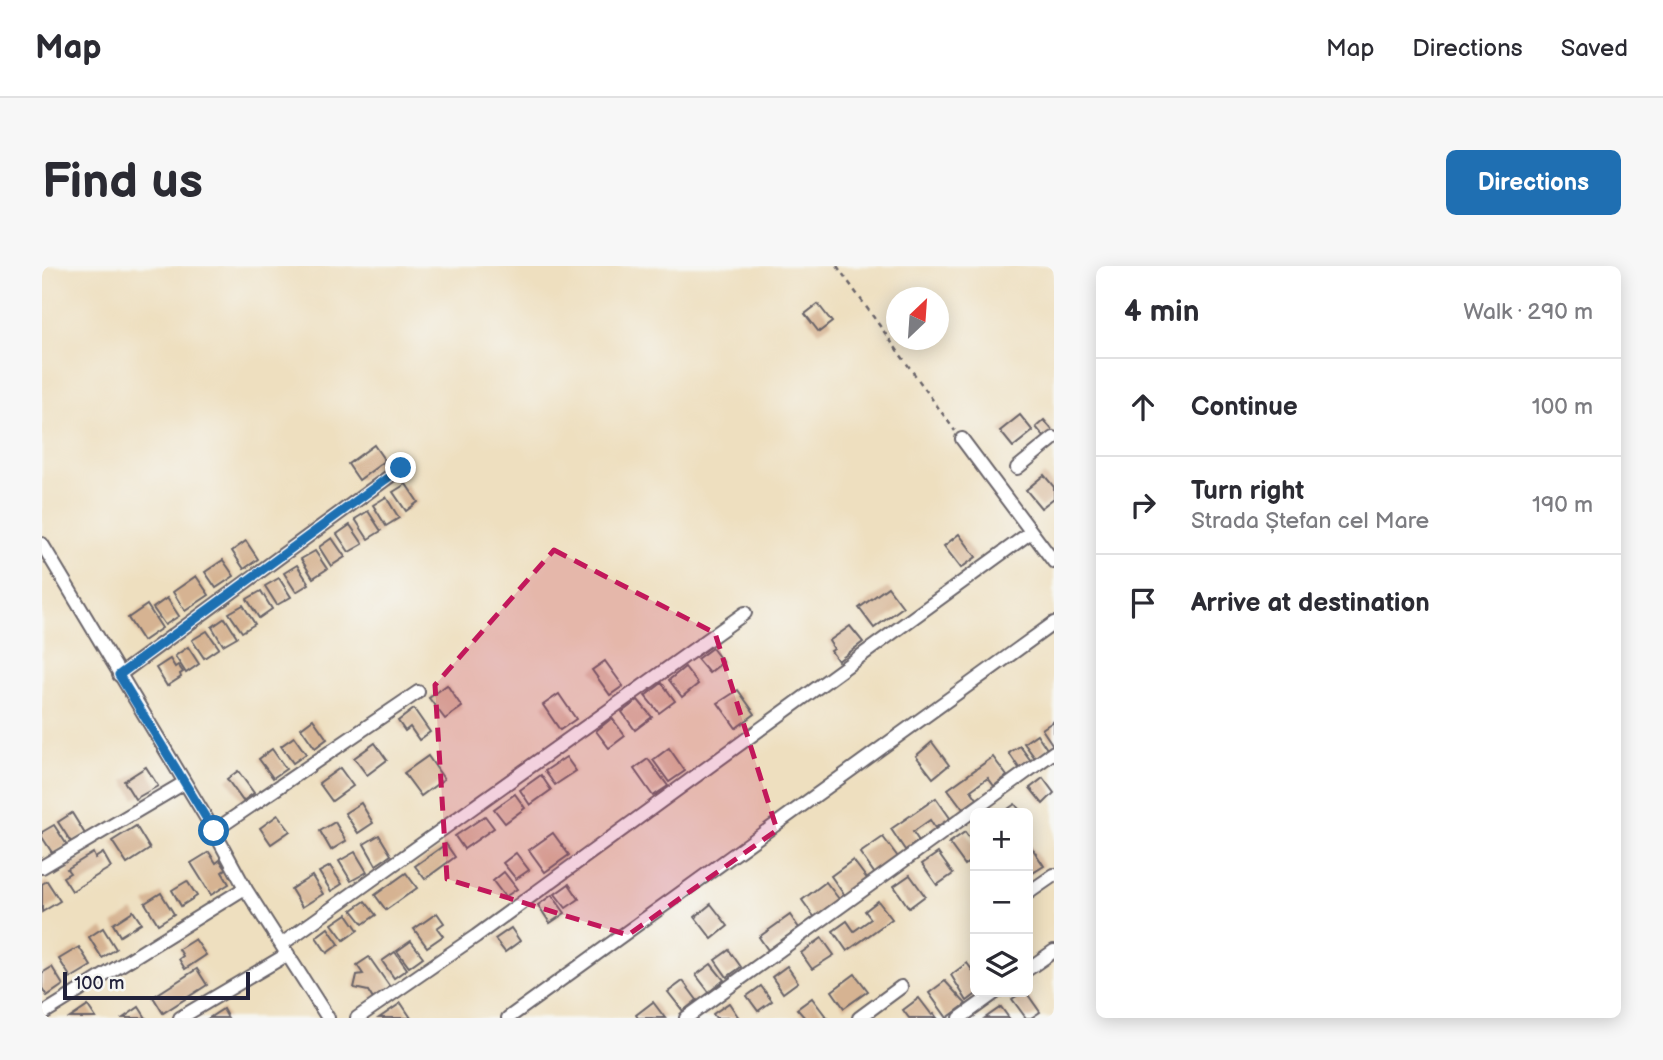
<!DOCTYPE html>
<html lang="en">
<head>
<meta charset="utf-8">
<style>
	:root { --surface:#fff; --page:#f7f7f7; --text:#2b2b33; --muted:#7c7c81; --line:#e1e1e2; --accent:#1f6fb2 }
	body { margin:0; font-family:"Balsamiq Sans",sans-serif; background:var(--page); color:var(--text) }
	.controls { position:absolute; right:21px; bottom:21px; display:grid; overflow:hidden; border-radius:10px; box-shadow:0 4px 18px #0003 }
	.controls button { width:63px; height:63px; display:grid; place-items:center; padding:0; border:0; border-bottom:2px solid var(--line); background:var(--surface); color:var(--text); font:35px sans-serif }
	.compass { position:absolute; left:844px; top:21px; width:63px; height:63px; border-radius:50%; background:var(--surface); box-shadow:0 4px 18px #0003; rotate:25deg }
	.scale { position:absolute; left:21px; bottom:18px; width:187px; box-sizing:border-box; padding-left:7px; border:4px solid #22223b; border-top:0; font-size:19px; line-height:24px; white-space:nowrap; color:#22223b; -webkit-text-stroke:5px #f6f6f2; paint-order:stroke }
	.stop { position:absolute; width:21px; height:21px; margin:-16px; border:5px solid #1f6fb2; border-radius:50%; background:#fff }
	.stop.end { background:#1f6fb2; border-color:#fff; box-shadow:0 2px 7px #0008 }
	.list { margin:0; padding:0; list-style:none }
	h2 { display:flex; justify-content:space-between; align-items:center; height:91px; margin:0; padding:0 28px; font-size:30px }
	h2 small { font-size:23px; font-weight:400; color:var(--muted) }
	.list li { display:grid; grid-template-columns:46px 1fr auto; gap:21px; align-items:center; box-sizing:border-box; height:98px; padding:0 28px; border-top:2px solid var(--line) }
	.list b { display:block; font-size:26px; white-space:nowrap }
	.list p { margin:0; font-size:23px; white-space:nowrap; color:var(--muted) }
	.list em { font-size:23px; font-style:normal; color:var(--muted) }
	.icon { flex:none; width:38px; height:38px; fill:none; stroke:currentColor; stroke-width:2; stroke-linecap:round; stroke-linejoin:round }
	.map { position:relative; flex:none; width:1012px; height:752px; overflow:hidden; border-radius:10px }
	header { display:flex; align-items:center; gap:42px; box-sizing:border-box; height:98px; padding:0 35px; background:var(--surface); border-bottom:2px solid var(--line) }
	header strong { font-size:33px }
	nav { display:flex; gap:38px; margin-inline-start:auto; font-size:24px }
	.intro { display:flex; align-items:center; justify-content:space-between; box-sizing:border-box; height:168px; padding:0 42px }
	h1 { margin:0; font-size:49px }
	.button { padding:18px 32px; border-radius:10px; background:var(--accent); color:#fff; font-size:24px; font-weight:700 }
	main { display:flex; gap:42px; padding:0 42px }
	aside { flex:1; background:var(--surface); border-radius:10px; box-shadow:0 4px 18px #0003 }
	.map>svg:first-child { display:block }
	.building { fill:#d6b392 }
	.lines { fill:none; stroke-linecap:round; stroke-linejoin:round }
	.minor-casing { stroke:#696469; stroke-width:16 }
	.path { stroke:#696469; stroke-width:2.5; stroke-dasharray:5 5; stroke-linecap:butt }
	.minor { stroke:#fff; stroke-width:12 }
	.route { stroke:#1f6fb2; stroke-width:9 }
	.marked { fill:#c2185b; fill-opacity:0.2; stroke:#c2185b; stroke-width:5; stroke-dasharray:14 9; stroke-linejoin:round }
</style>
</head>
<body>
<header>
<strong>Map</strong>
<nav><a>Map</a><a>Directions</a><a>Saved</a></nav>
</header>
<div class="intro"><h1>Find us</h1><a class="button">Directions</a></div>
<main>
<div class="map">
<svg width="1012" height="752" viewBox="0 0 1012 752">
	<rect width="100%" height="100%" fill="#f6f6f2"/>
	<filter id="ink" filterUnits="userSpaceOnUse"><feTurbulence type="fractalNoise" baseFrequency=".0143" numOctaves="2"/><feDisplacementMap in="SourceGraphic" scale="14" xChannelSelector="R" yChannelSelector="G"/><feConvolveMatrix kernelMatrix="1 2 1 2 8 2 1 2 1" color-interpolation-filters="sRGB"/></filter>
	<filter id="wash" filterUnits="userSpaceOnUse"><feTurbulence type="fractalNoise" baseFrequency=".00686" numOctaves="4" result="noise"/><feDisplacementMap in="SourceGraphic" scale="28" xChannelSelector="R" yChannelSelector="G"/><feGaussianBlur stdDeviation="1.57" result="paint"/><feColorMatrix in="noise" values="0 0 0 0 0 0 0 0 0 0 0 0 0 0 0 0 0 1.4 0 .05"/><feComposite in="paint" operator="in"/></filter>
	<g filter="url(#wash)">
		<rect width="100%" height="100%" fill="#eedfbf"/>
		<g id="blocks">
			<!-- building -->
			<g class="building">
				<polygon points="776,38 790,56 777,66 763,48"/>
				<polygon points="978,149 991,165 971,181 958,165"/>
				<polygon points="1002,154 1011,165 1003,172 994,161"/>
				<polygon points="332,179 343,195 317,214 306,198"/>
				<polygon points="1002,209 1012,221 1012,232 999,242 984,224"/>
				<polygon points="364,218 376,236 364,245 351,226"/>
				<polygon points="344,231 357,252 344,260 331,239"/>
				<polygon points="326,245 339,265 326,273 313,253"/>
				<polygon points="308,259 321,278 307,286 295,268"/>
				<polygon points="917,268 934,291 919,302 902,280"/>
				<polygon points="290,272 303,291 289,300 277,281"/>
				<polygon points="204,275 216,293 202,303 190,285"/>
				<polygon points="273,285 285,303 271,312 259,293"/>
				<polygon points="181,294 192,310 174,322 163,306"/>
				<polygon points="255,299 267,318 254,326 242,307"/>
				<polygon points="154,310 167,329 143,345 131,326"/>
				<polygon points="237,312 249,331 235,339 223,320"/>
				<polygon points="846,321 861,341 832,362 817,342"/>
				<polygon points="219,325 230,343 217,352 205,333"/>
				<polygon points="125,332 137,350 123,359 111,342"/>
				<polygon points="105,339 120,362 101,375 86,352"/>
				<polygon points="201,339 213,358 200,366 187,347"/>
				<polygon points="183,352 195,371 181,379 170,361"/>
				<polygon points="808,360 821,376 796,395 789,385 792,383 787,375"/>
				<polygon points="165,365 177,382 162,392 150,374"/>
				<polygon points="146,381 157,398 144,407 133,390"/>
				<polygon points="670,382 681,396 667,407 655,393"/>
				<polygon points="128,393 133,401 136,399 141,406 138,408 139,411 125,420 114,402"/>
				<polygon points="563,395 581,420 568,429 550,404"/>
				<polygon points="643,401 656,418 640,431 627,414"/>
				<polygon points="620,417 633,435 617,447 603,430"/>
				<polygon points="405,419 420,441 403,453 387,432"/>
				<polygon points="696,424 713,448 694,462 676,437"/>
				<polygon points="517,428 534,453 518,464 501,439"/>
				<polygon points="596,434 610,451 593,464 580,446"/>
				<polygon points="372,443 388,466 377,474 368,461 363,465 356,455"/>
				<polygon points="570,452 583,470 567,482 554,465"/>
				<polygon points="271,453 285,473 273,482 259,462"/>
				<polygon points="1012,455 1012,481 1000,463"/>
				<polygon points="995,468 1005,483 993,492 982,477"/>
				<polygon points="252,471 264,488 251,497 239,480"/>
				<polygon points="890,476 907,499 891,512 874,490"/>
				<polygon points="333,477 345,494 325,509 312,492"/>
				<polygon points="978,480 989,495 977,502 967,487"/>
				<polygon points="627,482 643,505 627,516 611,494"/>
				<polygon points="230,483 244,503 231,512 217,493"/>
				<polygon points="386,490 402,513 379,530 362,507"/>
				<polygon points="524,491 534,505 513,519 503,505"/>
				<polygon points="951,491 965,510 952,520 946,512 929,524 935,533 921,543 906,523"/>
				<polygon points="606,493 626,520 611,530 592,503"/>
				<polygon points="104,501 116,520 93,533 82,515"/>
				<polygon points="298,502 311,520 290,535 277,517"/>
				<polygon points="196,505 212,527 201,535 185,513"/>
				<polygon points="499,509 509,524 488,539 478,524"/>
				<polygon points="1001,512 1012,527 1001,538 988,522"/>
				<polygon points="473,528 483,542 463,557 452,543"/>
				<polygon points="894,532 908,552 893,562 888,554 871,566 877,575 863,584 849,563"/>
				<polygon points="319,537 331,557 316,567 303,547"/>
				<polygon points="973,538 980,547 960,547"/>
				<polygon points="30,547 43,568 29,576 16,556"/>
				<polygon points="236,549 248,565 229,578 218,562"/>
				<polygon points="443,550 452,562 422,583 413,570"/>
				<polygon points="293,556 304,575 289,584 278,565"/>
				<polygon points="12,559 25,579 11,588 0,571 0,566"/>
				<polygon points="94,560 108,583 85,598 70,575"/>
				<polygon points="923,566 933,580 933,591 923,599 907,577"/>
				<polygon points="511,567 527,589 503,606 487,584"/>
				<polygon points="337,569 349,589 334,599 322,578"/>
				<polygon points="841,571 856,591 833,608 818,587"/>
				<polygon points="404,578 413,591 383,613 373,600"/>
				<polygon points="988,579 1002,600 989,608 986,603 986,580"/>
				<polygon points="167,586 174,597 178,594 184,603 180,606 187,618 169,629 149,597"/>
				<polygon points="313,586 325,606 309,615 297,595"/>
				<polygon points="51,587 53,592 61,587 69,601 30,625 21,611 28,607 25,603"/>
				<polygon points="474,587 487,604 474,613 461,597"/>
				<polygon points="896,587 911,608 895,619 880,598"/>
				<polygon points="811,594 826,614 803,630 789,610"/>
				<polygon points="288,600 300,618 289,625 277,606"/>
				<polygon points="462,606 475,623 463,631 451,615"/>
				<polygon points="364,607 375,622 344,644 333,629"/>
				<polygon points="868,609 883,630 867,642 852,620"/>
				<polygon points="270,610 281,628 260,641 249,623"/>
				<polygon points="5,615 18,635 0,646 0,618"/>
				<polygon points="145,615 155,630 139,640 130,624"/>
				<polygon points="784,616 797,633 773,652 760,634"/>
				<polygon points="527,618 537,633 524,642 513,628"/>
				<polygon points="119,627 132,648 116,658 103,637"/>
				<polygon points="510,629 523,647 508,657 496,639"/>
				<polygon points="323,635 334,649 321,658 310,644"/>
				<polygon points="836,635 850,653 805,685 791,665 805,655 812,665 829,653 823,645"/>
				<polygon points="669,638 686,660 670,673 653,651"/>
				<polygon points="91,645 99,657 78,670 71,658"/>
				<polygon points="395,647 402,657 395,662 401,670 385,681 372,663"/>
				<polygon points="305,648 316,664 302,674 290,658"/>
				<polygon points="748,649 757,662 726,684 717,671"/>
				<polygon points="61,662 74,683 60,692 47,671"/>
				<polygon points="286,662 297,678 285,687 274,671"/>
				<polygon points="469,662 478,675 463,686 453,673"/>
				<polygon points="780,672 792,689 770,703 759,687"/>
				<polygon points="153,673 164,689 143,703 137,693 141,690 137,683"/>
				<polygon points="369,675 381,691 367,701 355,685"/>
				<polygon points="37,681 49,700 29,712 17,693"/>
				<polygon points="687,684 699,701 685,711 673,694"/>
				<polygon points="353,686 365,703 352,712 340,695"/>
				<polygon points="327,691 348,721 331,733 326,725 312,722 315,709 321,708 315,699"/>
				<polygon points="925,697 933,708 933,726 937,726 925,735 909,709"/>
				<polygon points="669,698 682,714 667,726 654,709"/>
				<polygon points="745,700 756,716 741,727 730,711"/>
				<polygon points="10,701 21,719 5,730 0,722 0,707"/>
				<polygon points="155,703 165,719 121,747 111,731"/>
				<polygon points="813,708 826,725 802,742 790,725"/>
				<polygon points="641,715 655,734 641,745 626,726"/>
				<polygon points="903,715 924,738 905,752 887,727"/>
				<polygon points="719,720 730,735 716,745 705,730"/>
				<polygon points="981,726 984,726 998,746 989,752 984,752 970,733"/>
				<polygon points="770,732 785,752 763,752 755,743"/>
				<polygon points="877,732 890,749 892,748 895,752 867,752 861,744"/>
				<polygon points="611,736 623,752 596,752 594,749"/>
				<polygon points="359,737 369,752 337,752"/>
				<polygon points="687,737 697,752 674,752 671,748"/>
				<polygon points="46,740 54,752 28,752"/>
				<polygon points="97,741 104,752 81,752"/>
				<polygon points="959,741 967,752 943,752"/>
				<polygon points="181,743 186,752 167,752"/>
			</g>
		</g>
	</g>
	<g filter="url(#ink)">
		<use href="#blocks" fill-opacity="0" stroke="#696469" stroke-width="2"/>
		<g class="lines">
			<defs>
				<g id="minor">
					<polyline points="920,173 1012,296"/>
					<polyline points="975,202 1012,172"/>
					<polyline points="0,278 172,565 203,622 286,752"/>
					<polyline points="77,409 359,202"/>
					<polyline points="172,565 376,426"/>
					<polyline points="0,601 142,517"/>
					<polyline points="986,627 1012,609"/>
					<polyline points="240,678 703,347"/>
					<polyline points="986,703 1012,685"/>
					<polyline points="0,748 203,622"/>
					<polyline points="138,752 246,688"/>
					<polyline points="315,752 434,670 989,266"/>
					<polyline points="466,752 1012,357"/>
					<polyline points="644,752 1012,486"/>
					<polyline points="817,752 859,721"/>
					<polyline points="918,752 954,726"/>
				</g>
			</defs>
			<!-- minor casing -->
			<use href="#minor" class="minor-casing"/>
			<!-- path -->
			<polyline class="path" points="795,0 913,165"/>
			<!-- minor -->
			<use href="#minor" class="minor"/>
		</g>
	</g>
	<g class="lines" filter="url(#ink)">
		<!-- route -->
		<polyline class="route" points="172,565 77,409 359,202"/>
	</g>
	<!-- marked area -->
	<path class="marked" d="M512,284L673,367L735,564L586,669L405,613L393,419Z"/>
</svg>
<div class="controls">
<button>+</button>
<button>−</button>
<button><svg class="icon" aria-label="layers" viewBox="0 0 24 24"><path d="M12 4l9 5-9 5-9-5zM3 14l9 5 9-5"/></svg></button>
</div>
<svg class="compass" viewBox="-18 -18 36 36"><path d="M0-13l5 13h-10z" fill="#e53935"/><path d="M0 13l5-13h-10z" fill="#7c7c81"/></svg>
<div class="scale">100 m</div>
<div class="stop" style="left:172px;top:565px"></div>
<div class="stop end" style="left:359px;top:202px"></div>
</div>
<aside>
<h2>4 min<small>Walk · 290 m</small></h2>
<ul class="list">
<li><svg class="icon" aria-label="ahead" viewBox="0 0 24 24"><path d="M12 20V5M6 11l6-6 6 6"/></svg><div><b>Continue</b></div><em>100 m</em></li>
<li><svg class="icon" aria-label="right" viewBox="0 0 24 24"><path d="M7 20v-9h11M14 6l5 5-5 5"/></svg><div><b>Turn right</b><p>Strada Ștefan cel Mare</p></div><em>190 m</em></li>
<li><svg class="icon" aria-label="arrive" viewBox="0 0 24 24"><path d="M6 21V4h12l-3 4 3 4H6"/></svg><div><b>Arrive at destination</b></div></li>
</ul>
</aside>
</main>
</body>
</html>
